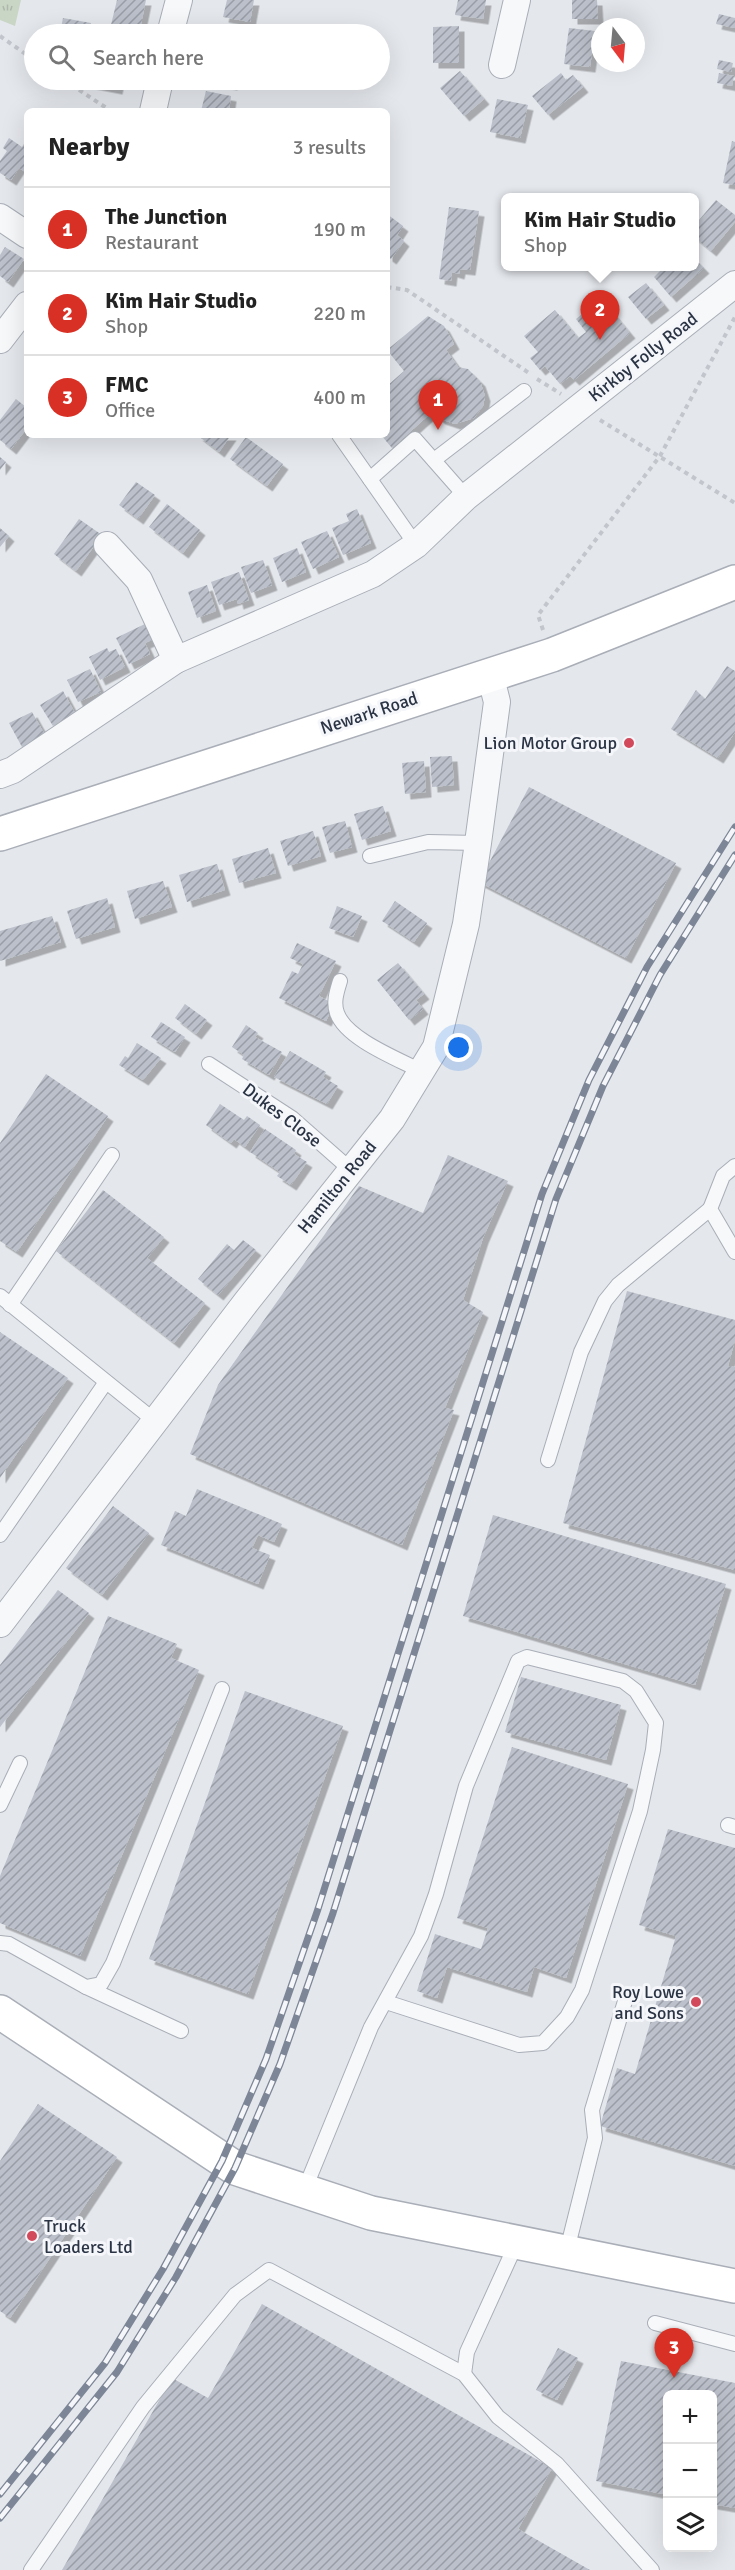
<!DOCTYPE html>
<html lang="en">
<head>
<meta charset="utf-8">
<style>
	:root { --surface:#fff; --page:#f2f2f2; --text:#222; --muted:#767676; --line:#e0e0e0; --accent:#d93025 }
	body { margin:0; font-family:Signika,sans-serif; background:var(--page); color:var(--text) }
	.controls { position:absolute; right:18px; bottom:18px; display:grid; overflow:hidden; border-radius:9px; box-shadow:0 6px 24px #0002 }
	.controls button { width:54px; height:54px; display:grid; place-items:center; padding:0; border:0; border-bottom:2px solid var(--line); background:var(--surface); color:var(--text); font:30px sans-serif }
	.compass { position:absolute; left:591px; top:18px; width:54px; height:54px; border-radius:50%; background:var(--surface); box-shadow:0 6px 24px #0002; rotate:164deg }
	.you { position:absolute; left:459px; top:1048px; width:21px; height:21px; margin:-15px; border:4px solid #fff; border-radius:50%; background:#1a73e8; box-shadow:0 0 0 9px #1a73e833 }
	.badge { display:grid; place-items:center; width:39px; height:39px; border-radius:50%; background:var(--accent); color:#fff; font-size:20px; font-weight:700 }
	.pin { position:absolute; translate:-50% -50px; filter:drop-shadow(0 2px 3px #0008) }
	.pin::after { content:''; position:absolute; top:32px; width:21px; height:18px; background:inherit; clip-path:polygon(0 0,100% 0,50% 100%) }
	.popup { position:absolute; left:501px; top:193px; width:198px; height:78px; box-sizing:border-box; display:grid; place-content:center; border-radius:9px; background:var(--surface); filter:drop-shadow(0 2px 4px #0005); font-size:20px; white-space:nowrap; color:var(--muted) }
	.popup b { font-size:22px; color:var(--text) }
	.popup::after { content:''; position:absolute; left:50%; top:100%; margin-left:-12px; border:12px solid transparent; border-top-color:var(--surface) }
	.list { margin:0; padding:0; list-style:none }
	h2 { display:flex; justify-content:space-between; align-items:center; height:78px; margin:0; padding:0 24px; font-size:26px }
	h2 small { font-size:20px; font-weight:400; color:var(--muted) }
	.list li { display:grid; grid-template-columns:39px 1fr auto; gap:18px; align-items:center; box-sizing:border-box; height:84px; padding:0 24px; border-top:2px solid var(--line) }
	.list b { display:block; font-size:22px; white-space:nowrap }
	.list p { margin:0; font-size:20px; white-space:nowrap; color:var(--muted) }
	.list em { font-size:20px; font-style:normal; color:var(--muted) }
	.icon { flex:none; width:33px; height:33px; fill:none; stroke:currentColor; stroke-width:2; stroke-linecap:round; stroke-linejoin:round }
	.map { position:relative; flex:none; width:735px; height:2570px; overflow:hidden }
	.search { position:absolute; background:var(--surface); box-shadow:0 6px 24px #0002; left:24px; top:24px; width:366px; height:66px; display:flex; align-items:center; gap:15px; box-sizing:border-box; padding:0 21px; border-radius:33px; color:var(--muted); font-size:22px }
	.panel { position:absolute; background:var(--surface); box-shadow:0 6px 24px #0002; left:24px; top:108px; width:366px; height:330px; border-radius:9px }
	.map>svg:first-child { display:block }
	.park { fill:url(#park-tufts) }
	.building { fill:url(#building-hatch); filter:url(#shadow) }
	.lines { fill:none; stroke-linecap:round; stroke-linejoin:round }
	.lane-casing { stroke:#a9aeb7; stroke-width:16 }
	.street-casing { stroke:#a9aeb7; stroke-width:28 }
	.secondary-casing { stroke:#a9aeb7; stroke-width:36 }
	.path { stroke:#c2c5cb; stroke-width:4; stroke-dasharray:4.5 4.5; stroke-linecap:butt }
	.lane { stroke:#f7f8fa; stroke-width:14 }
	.street { stroke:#f7f8fa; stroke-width:26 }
	.secondary { stroke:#fff; stroke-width:33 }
	.rail-casing { stroke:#7d8696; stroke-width:7 }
	.rail { stroke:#f4f6f9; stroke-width:4.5; stroke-dasharray:14; stroke-linecap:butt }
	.poi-dot { fill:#d1495b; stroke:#f4f6f9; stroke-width:2 }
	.labels { text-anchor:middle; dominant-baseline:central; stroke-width:6; stroke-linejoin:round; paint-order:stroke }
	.street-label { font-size:18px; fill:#2b3445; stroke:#f4f6f9 }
	.poi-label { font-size:18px; fill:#2b3445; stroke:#f4f6f9; text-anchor:end }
</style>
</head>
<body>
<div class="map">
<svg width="735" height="2570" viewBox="0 0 735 2570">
	<defs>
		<pattern id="park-tufts" width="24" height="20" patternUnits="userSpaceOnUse" patternTransform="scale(1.5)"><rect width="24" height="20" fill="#c9d6c5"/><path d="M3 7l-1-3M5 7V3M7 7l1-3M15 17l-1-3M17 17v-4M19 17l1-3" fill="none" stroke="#adb8ab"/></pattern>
		<pattern id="building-hatch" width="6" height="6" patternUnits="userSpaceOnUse" patternTransform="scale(1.5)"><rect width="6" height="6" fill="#bbc0ca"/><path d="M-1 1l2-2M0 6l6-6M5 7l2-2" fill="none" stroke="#989da6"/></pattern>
		<filter id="shadow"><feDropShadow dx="5.5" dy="5.5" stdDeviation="0" flood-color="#0004"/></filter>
	</defs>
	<rect width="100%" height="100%" fill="#e4e7ec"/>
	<!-- park -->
	<polygon class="park" points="0,0 21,0 15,26 0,20"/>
	<!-- building -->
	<g class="building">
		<polygon points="117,0 146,0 139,34 110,29"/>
		<polygon points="227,0 254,0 250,22 223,17"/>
		<polygon points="458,0 486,0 483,19 455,15"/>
		<polygon points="572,0 597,0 598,19 572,19"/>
		<polygon points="719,14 735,18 735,28 716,24"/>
		<polygon points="63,18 91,23 89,33 61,28"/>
		<polygon points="459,26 459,63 433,63 433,27"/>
		<polygon points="569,28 595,31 590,67 564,64"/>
		<polygon points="719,60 733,63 731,72 717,69"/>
		<polygon points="460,71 484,99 464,116 440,88"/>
		<polygon points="561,73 566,80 573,75 583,87 548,115 532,96"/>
		<polygon points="719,73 734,76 732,86 717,83"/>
		<polygon points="92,80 119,80 117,89 91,84"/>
		<polygon points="209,80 233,80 232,85"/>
		<polygon points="206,91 231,96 229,111 201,111"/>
		<polygon points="497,99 528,105 520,138 490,132"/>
		<polygon points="9,138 22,147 27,139 27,173 19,168 11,180 0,173 0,161 7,151 3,148"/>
		<polygon points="732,141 735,142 735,185 723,183"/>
		<polygon points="716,200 735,215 735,222 711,251 694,237 694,226"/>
		<polygon points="449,207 479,211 470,270 460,269 459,274 452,272 451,281 439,279"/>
		<polygon points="387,214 403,226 397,235 404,241 391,259 387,256"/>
		<polygon points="5,247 24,259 8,282 0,276 0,255"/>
		<polygon points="694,258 704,268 671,297 654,277 665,266 694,266"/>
		<polygon points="646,283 664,305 646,319 628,297"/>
		<polygon points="592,306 601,317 610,309 630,333 574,380 570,376 560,384 545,366 540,370 530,358 538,352 524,336 555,310 578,338 586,332 576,319"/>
		<polygon points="428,316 444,326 454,344 446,350 458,367 468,369 480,381 485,396 483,406 474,418 455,424 440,419 432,412 392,448 381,435 387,435 387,386 404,371 387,350"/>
		<polygon points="16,399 27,408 27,428 11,449 0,440 0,420"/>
		<polygon points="197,435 231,435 219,452"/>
		<polygon points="246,437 283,464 267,486 230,459"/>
		<polygon points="0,457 6,462 0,470"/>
		<polygon points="136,482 155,495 138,519 119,505"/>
		<polygon points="167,504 200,530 183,553 149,527"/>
		<polygon points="357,509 371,543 343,555 332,528 349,521 346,514"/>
		<polygon points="79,519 102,535 76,571 54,554"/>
		<polygon points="0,528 9,536 0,547"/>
		<polygon points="327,531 339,557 313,569 301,542"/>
		<polygon points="297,548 306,572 282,582 273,558"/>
		<polygon points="263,560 272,585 251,593 241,567"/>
		<polygon points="239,572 249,600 238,604 237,599 219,605 211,582"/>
		<polygon points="207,585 216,611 197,618 188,592"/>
		<polygon points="147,623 154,639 145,643 150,654 129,664 116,638"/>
		<polygon points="107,648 109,652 116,649 125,667 100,680 89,657"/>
		<polygon points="727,666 735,671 735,732 718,758 671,729 696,690 705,699"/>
		<polygon points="90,669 101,692 78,702 67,680"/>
		<polygon points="63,691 75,713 53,726 40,705"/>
		<polygon points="32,712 45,735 22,747 9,723"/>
		<polygon points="452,756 454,785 432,787 430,757"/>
		<polygon points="424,761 426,792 405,794 402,763"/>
		<polygon points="529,787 676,863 626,958 479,882"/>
		<polygon points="383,806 391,831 362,840 354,814"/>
		<polygon points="345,821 352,847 330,853 322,827"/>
		<polygon points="313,831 321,856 288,866 280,841"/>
		<polygon points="268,848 276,873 239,883 232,859"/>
		<polygon points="217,864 225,890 187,902 179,875"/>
		<polygon points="163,881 172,907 135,919 127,891"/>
		<polygon points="107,898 115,927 76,939 67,911"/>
		<polygon points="395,901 427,923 414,942 382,921"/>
		<polygon points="337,906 362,916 353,937 329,928"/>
		<polygon points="52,916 61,942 0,961 0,931"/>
		<polygon points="297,943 336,961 319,996 334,1004 326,1021 279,998 292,971 298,974 303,964 290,958"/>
		<polygon points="398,963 424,994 416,1000 423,1009 409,1020 377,980"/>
		<polygon points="185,1004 207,1020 196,1034 175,1018"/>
		<polygon points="161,1022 185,1037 175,1052 151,1037"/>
		<polygon points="246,1025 258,1033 255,1037 282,1052 269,1075 242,1059 244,1055 232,1047"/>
		<polygon points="137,1043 161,1058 143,1080 119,1065 125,1056 128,1058"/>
		<polygon points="290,1051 326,1072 323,1077 338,1086 327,1104 274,1077"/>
		<polygon points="46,1074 108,1116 17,1252 0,1241 0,1143"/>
		<polygon points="220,1104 244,1120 247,1116 260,1125 245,1147 234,1139 231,1143 206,1125"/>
		<polygon points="265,1129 296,1150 294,1154 307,1162 291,1185 277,1176 280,1172 250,1152"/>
		<polygon points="448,1155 508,1181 483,1238 463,1300 483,1312 445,1408 454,1410 402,1545 190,1454 218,1385 359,1186 423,1213"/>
		<polygon points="103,1190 164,1237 147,1258 205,1303 174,1343 56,1251"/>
		<polygon points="243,1240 256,1250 218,1295 198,1279 227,1244 234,1250"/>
		<polygon points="627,1291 735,1320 735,1340 728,1366 735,1367 735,1570 563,1523"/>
		<polygon points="0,1332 68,1378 0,1478"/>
		<polygon points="197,1489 282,1524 274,1542 258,1535 252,1548 270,1555 258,1584 161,1545 175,1511 186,1516"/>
		<polygon points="113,1506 149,1533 102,1595 66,1568"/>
		<polygon points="493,1515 726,1584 695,1685 463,1616"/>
		<polygon points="58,1590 89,1613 0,1727 0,1665"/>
		<polygon points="108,1616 177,1644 171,1658 199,1670 80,1956 0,1923 0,1876"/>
		<polygon points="521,1677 621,1705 606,1760 505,1732"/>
		<polygon points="245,1691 343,1726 248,1994 149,1959"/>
		<polygon points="512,1747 628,1784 566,1978 534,1967 527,1992 447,1967 437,1998 417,1991 435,1934 481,1949 488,1928 457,1918"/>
		<polygon points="668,1829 735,1848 735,2166 600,2126 617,2068 635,2074 676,1936 639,1925"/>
		<polygon points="38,2104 117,2157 10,2318 0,2311 0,2161"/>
		<polygon points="262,2304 552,2468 518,2529 590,2570 62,2570 172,2378 208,2398"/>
		<polygon points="558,2348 578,2358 557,2400 536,2390"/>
		<polygon points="621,2361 735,2383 735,2508 712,2504 712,2394 668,2394 668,2495 596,2481"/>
	</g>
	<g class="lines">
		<defs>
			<g id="lane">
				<polyline points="339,435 416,545"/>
				<polyline points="434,460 524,391"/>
				<polyline points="370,479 415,439 466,497"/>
				<polyline points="370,856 428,842 478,843"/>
				<path d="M340,981C337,991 333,1002 337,1013C346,1039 398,1059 421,1071"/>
				<polyline points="209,1064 292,1118 351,1170"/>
				<polyline points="735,1166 723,1176 710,1209 735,1252"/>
				<polyline points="0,1296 155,1421"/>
				<polyline points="10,1305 112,1155"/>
				<polyline points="548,1460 581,1352 605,1301 618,1285 710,1209"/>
				<polyline points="0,1535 106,1382"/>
				<polyline points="0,1805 20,1763"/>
				<polyline points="728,1825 735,1827"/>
				<polyline points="0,1943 9,1944 86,1987 101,1984 113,1963 222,1689"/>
				<polyline points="86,1987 181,2031"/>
				<polyline points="304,2191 371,2027 421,1936 436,1894 466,1786 518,1661 527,1657 623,1681 636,1691 656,1723 653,1750 640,1811 582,1990 567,2017 543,2043 519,2045 386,2002"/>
				<polyline points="567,2250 595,2138 592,2110 625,2001"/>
				<polyline points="655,2323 735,2344"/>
				<polyline points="464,2374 467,2352 517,2242"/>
				<polyline points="31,2570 143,2407 235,2295 269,2270 464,2374 498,2417 557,2464 652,2570"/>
			</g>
			<g id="street">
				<polyline points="170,34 179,0"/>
				<polyline points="502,65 517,0"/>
				<polyline points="153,111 160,80"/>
				<polyline points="0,217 27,235"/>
				<polyline points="0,340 27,305"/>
				<polyline points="107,545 139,580 176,660"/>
				<polyline points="0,775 13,770 176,660 373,574 416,545 466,497 735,284"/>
				<polyline points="0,1624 247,1301 392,1119 436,1047 466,924 478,843 497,702 490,674"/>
			</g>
			<g id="secondary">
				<polyline points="0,834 552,655 735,582"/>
				<polyline points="0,2012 235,2168 371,2213 735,2286"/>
			</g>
		</defs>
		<!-- lane casing -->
		<use href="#lane" class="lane-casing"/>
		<!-- street casing -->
		<use href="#street" class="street-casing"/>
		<!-- secondary casing -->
		<use href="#secondary" class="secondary-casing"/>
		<!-- path -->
		<g class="path">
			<polyline points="0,36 34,60"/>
			<polyline points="64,80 111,111"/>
			<polyline points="387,287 407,290 529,373"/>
			<polyline points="537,379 561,394"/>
			<polyline points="600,420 735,503"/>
			<polyline points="543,630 538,615 660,456 735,317"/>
		</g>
		<!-- lane -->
		<use href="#lane" class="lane"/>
		<!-- street -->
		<use href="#street" class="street"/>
		<!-- secondary -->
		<use href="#secondary" class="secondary"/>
		<defs>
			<g id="rail">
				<polyline points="0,2494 105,2363 163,2269 222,2161 266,2059 318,1909 542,1194 589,1080 647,967 735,827"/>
				<polyline points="0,2518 117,2372 176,2277 235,2168 280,2064 333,1913 556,1199 603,1086 660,975 735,855"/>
			</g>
		</defs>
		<!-- rail casing -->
		<use href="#rail" class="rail-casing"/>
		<!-- rail -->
		<use href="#rail" class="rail"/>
	</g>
	<!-- markers -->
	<g class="poi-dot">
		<circle cx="629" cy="743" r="6"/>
		<circle cx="696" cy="2002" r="6"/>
		<circle cx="32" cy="2236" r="6"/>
	</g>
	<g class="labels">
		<!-- street labels -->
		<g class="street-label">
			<text transform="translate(643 357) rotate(-38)">Kirkby Folly Road</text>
			<text transform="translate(369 713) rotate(-18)">Newark Road</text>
			<text transform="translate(282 1115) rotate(37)">Dukes Close</text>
			<text transform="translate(337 1187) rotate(-51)">Hamilton Road</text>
		</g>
		<!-- poi labels -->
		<g class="poi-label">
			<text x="617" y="743">Lion Motor Group</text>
			<text x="684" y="1992">Roy Lowe<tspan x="684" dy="21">and Sons</tspan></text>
			<text x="44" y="2226" text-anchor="start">Truck<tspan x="44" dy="21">Loaders Ltd</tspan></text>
		</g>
	</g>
</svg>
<div class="controls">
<button>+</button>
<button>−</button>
<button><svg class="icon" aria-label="layers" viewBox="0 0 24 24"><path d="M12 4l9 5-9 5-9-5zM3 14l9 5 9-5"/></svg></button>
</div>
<svg class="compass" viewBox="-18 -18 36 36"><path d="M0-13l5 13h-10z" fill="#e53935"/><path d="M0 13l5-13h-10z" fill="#767676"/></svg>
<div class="you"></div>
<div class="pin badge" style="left:438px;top:430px">1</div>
<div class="pin badge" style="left:600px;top:340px">2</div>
<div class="popup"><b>Kim Hair Studio</b>Shop</div>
<div class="pin badge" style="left:674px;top:2378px">3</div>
<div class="search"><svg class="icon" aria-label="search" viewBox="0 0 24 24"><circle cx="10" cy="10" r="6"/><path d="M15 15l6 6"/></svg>Search here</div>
<section class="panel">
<h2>Nearby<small>3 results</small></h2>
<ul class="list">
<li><span class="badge">1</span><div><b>The Junction</b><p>Restaurant</p></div><em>190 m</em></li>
<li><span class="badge">2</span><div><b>Kim Hair Studio</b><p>Shop</p></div><em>220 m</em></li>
<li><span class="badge">3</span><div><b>FMC</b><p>Office</p></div><em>400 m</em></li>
</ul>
</section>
</div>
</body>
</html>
